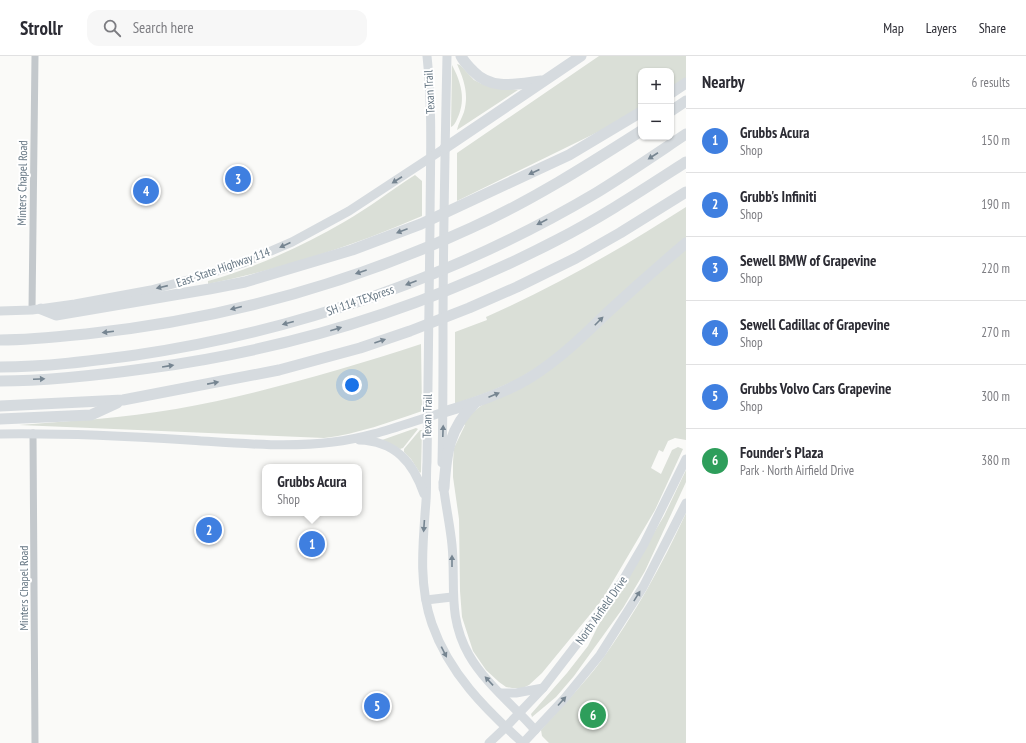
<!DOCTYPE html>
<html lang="en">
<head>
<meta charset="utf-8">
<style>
	:root { --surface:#fff; --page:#f7f7f7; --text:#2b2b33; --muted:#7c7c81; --line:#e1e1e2; --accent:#111827 }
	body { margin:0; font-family:"PT Sans Narrow",sans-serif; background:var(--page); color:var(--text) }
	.controls { position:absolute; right:12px; top:12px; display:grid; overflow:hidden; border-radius:8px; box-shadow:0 1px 3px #0004 }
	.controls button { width:36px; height:36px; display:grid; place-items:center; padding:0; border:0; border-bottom:1px solid var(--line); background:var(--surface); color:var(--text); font:20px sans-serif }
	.you { position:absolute; left:352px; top:329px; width:14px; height:14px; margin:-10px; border:3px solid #fff; border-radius:50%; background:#1a73e8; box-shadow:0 0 0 6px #1a73e833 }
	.badge { display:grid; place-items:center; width:26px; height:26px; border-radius:50%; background:var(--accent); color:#fff; font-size:13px; font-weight:700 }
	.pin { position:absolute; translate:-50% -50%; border:2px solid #fff; box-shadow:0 1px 4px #0006 }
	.popup { position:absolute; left:262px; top:408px; width:100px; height:52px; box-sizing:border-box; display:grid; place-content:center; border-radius:8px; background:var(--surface); filter:drop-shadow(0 1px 3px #0005); font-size:13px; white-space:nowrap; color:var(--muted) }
	.popup b { font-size:15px; color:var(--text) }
	.popup::after { content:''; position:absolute; left:50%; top:100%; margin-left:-8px; border:8px solid transparent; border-top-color:var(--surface) }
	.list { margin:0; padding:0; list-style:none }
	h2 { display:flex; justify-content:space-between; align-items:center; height:52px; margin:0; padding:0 16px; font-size:17px }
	h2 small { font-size:13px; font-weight:400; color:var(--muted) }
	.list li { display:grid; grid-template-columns:26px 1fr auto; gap:12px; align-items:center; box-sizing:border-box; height:64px; padding:0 16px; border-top:1px solid var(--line) }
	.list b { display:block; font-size:15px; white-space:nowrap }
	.list p { margin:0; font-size:13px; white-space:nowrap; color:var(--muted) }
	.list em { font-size:13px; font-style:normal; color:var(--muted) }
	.icon { flex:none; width:22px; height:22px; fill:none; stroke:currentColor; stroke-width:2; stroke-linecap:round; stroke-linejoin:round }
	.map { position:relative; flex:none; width:686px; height:687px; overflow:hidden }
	header { display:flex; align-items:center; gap:24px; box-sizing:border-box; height:56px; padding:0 20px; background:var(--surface); border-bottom:1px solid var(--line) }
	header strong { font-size:19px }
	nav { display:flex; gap:22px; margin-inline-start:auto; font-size:14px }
	.search { width:280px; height:36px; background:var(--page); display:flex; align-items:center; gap:10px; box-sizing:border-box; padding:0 14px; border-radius:12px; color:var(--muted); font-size:15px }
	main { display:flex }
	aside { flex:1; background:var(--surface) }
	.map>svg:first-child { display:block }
	.green { fill:#dadfd7 }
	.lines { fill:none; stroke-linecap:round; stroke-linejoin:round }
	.minor { stroke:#c3c8cc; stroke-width:7 }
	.major { stroke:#d6dbdf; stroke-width:9 }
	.highway { stroke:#d6dbdf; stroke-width:11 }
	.oneway { fill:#768591 }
	.labels { text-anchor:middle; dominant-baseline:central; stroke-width:4; stroke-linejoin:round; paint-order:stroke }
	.street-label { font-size:12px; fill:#657683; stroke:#fff }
</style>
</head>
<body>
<header>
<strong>Strollr</strong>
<div class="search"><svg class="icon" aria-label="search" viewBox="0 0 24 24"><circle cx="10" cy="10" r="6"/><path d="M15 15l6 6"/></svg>Search here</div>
<nav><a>Map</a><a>Layers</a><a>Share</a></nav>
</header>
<main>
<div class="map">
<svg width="686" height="687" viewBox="0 0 686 687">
	<rect width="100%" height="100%" fill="#fafaf8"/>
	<!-- green -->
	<g class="green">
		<polygon points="599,0 686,0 686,23 671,33 671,15 641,15 641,51 604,73 457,145 457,97"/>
		<path d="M457,8L460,9L474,24L482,28L518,34L457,74C458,68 462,62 464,56C469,38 464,24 457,8Z"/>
		<path d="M452,9C461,26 466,43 458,61C456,65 455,69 451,71Z"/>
		<path d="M415,119L422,125V160C353,190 282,213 208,228V225C256,211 301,191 344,166C369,152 391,134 415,119Z"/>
		<path d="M686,151V182L571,286L538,311L516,324L491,335L455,348V276L487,264L486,261C556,230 622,192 686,151Z"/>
		<path d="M686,192V384L675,382L668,385L663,396L659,394L651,412L661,418L672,394L678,391L683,393L655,454L602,544L542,617L529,629L523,632H512L506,631L499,626L486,614L473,595L462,561L460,535L459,463L453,421V406L454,392L465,369L463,368C477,349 487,346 508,336Z"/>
		<path d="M421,288L422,355C390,366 358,378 324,382L19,369C71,365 124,362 176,353C259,338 341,314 421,288Z"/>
		<polygon points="416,372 418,373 403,392 400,393 382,384"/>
		<polygon points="420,374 422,374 421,416 420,417 411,403 404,396 404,393"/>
		<polygon points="686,414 686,426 645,515 623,552 574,620 556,641 532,661 531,658 567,617 588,590 598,570 664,460"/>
		<path d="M686,457V687H549L542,680L541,674C561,651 583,629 601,605C635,558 662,509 686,457Z"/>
	</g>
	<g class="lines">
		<!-- minor -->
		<g class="minor">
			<polyline points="32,254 35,0"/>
			<polyline points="33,377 35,687"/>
		</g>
		<!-- major -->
		<g class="major">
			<path d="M427,0C433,56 430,114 430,170C429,249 428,327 427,406C426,419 427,432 426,445C423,486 418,528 432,568C449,617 485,653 523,687"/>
			<polyline points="0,255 32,254 75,248 151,234 195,222 243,207 292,186 349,155 445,92"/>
			<path d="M0,378C62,377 125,380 188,384C235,387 286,392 333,386C371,382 407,367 444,356"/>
			<path d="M359,384C395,385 413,406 424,438"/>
			<path d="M442,407C443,364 443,322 443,279C443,186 445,93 447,0"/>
			<path d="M443,426C445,447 450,468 452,489C456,529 447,560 469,599C485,627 513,649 535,674"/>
			<polyline points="426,544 452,541"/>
			<polyline points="500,637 516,637 543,632"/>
			<polyline points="489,687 506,671 543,632 593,567 623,524 644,488 686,403"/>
			<polyline points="523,687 564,643 600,599 643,531 686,447"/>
		</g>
		<!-- highway -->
		<g class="highway">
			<path d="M461,0C464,6 468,10 473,15C492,35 517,28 541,25"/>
			<polyline points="671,37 686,27"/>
			<polyline points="671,55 686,45"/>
			<polyline points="445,92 581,0"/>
			<polyline points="41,253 56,259 209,233 245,226 352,194 421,168 569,99 641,56"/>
			<path d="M0,284C29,284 57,281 86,278C218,264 350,228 471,172C531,145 586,110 641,75"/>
			<path d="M0,311C46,311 91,305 136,299C298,275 456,220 596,137C627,118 656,98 686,78"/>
			<path d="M0,325C50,325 100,319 150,312C292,293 430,250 557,184C602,161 644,133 686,106"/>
			<polyline points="0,350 123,344 279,314 360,292 410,275 469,252 517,231 576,202 620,177 686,136"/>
			<path d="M444,356C474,347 505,337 531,321C560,303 584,279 608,256C634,232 660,209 686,187"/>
			<polyline points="0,363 91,359 117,347"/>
			<path d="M444,432C446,398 449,372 475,347"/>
		</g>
	</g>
	<!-- one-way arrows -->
	<defs><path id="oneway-solid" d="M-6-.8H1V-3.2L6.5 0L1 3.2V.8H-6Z"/></defs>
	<g class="oneway">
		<use href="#oneway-solid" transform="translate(653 100) rotate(147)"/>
		<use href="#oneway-solid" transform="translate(534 116) rotate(155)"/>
		<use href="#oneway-solid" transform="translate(397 124) rotate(147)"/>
		<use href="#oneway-solid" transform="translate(542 166) rotate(153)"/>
		<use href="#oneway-solid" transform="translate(402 175) rotate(159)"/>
		<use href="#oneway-solid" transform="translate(285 189) rotate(156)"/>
		<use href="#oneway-solid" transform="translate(361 216) rotate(161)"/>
		<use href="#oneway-solid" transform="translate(411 227) rotate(159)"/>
		<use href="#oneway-solid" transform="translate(162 231) rotate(167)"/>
		<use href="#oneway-solid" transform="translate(236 252) rotate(166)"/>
		<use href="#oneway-solid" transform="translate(599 265) rotate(-45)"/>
		<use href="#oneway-solid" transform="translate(288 267) rotate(165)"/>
		<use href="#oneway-solid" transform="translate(336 273) rotate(-17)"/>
		<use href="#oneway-solid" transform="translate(108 276) rotate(173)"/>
		<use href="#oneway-solid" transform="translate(380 285) rotate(-19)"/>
		<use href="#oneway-solid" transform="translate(168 310) rotate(-9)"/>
		<use href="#oneway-solid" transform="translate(39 323) rotate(-3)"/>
		<use href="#oneway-solid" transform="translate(213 327) rotate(-11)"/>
		<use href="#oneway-solid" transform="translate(494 339) rotate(-23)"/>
		<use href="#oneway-solid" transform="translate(443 375) rotate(-88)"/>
		<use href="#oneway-solid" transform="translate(424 470) rotate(94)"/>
		<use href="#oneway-solid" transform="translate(452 505) rotate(-90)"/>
		<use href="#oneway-solid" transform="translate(637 540) rotate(-58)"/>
		<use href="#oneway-solid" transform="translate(444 596) rotate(63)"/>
		<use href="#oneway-solid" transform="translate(489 625) rotate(-133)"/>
		<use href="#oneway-solid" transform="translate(562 645) rotate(-48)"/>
	</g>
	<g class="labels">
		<!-- street labels -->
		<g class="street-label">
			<text transform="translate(429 36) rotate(-93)">Texan Trail</text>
			<text transform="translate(22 127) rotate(-89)">Minters Chapel Road</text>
			<text transform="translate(223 211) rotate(-19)">East State Highway 114</text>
			<text transform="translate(360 244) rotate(-19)">SH 114 TEXpress</text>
			<text transform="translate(427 360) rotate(-89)">Texan Trail</text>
			<text transform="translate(23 532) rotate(-90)">Minters Chapel Road</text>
			<text transform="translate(601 554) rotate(-55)">North Airfield Drive</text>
		</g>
	</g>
</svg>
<div class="controls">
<button>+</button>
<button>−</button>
</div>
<div class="you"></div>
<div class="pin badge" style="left:312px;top:488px;background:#3f7fe0">1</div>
<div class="popup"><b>Grubbs Acura</b>Shop</div>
<div class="pin badge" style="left:209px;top:474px;background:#3f7fe0">2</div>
<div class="pin badge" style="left:238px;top:123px;background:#3f7fe0">3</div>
<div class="pin badge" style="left:146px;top:135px;background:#3f7fe0">4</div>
<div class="pin badge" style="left:377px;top:650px;background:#3f7fe0">5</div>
<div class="pin badge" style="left:593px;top:659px;background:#2e9e5b">6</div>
</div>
<aside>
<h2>Nearby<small>6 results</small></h2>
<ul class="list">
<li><span class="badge" style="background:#3f7fe0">1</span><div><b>Grubbs Acura</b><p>Shop</p></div><em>150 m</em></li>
<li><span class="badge" style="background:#3f7fe0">2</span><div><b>Grubb's Infiniti</b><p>Shop</p></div><em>190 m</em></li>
<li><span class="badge" style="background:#3f7fe0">3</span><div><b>Sewell BMW of Grapevine</b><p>Shop</p></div><em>220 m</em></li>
<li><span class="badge" style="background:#3f7fe0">4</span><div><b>Sewell Cadillac of Grapevine</b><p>Shop</p></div><em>270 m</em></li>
<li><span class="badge" style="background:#3f7fe0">5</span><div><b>Grubbs Volvo Cars Grapevine</b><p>Shop</p></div><em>300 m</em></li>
<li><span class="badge" style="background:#2e9e5b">6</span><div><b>Founder's Plaza</b><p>Park · North Airfield Drive</p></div><em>380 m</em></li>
</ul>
</aside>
</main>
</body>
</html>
